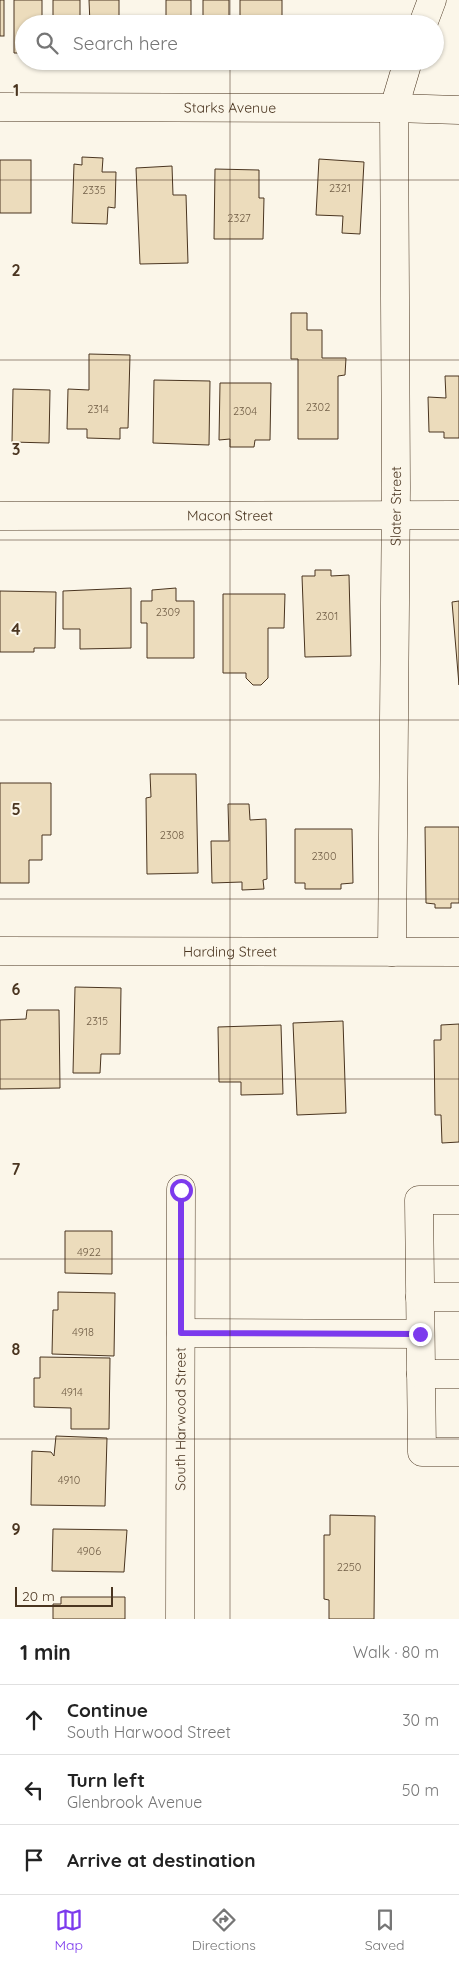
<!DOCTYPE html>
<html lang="en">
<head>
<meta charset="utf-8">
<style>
	:root { --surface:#fff; --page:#f2f2f2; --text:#222; --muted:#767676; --line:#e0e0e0; --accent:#7c3aed }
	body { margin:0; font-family:Quicksand,sans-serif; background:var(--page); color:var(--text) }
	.scale { position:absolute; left:15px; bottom:12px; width:98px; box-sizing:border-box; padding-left:5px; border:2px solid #4a3520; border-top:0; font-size:14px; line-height:18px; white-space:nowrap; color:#4a3520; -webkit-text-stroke:4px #fbf6e9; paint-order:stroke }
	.stop { position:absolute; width:15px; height:15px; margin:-11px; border:4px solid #7c3aed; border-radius:50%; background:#fff }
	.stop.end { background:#7c3aed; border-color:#fff; box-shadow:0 1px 5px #0008 }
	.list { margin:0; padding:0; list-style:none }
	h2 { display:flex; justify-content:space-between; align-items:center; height:65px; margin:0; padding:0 20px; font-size:21px }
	h2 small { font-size:16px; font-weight:400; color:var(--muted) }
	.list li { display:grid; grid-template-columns:32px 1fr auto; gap:15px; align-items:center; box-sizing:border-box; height:70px; padding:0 20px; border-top:1px solid var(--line) }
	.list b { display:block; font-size:19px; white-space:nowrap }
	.list p { margin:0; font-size:16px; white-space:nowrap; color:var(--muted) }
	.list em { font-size:16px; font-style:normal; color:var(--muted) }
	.icon { flex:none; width:28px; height:28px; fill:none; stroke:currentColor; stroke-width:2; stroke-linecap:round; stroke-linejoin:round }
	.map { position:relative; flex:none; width:459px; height:1619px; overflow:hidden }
	.search { position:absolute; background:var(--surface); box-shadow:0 1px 4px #0004; left:15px; right:15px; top:15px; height:55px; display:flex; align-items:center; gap:12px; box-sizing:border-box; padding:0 18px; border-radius:28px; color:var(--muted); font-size:19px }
	.sheet { height:275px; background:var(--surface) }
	nav { display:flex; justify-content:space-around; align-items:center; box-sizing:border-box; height:70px; border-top:1px solid var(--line); background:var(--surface); font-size:14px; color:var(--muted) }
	nav a { display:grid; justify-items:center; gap:2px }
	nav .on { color:var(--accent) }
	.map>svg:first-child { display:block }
	.building { fill:#ecdcbc; stroke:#4a3520 }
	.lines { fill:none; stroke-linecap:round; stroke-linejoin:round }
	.minor-casing { stroke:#4a3520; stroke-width:29 }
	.minor { stroke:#fbf6e9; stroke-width:28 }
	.route { stroke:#7c3aed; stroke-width:6 }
	.grid { fill:none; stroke:#4a3520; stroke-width:1; stroke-opacity:0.55 }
	.labels { text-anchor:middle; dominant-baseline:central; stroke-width:4; stroke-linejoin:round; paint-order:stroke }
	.number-label { font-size:11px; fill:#725f47 }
	.street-label { font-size:14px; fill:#4a3520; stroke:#fbf6e9 }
	.grid-label { font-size:16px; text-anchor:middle; font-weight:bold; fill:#4a3520; stroke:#fbf6e9; stroke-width:4; stroke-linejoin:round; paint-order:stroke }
</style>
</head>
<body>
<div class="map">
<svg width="459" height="1619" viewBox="0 0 459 1619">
	<rect width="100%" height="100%" fill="#fbf6e9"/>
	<!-- building -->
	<g class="building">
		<rect x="0" y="0" width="4" height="36"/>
		<polygon points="14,0 42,0 42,24 24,24 24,53 14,53"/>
		<rect x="53" y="0" width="27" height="24"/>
		<polygon points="89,0 119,0 119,24 90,24"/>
		<rect x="166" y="0" width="25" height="24"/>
		<rect x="203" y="0" width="26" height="24"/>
		<rect x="240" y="0" width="42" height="24"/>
		<polygon points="82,157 103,158 102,172 116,172 115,208 108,207 107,224 72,223 74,164 82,165"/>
		<polygon points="319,159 364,162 360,234 342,233 343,216 316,215"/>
		<rect x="0" y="160" width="31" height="53"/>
		<polygon points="172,166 173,195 186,195 188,263 140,264 136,168"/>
		<polygon points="215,169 259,170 259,198 264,198 263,239 214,239"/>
		<polygon points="291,313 307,313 307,330 322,330 322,358 346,358 345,375 338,376 338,439 298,439 298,359 291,359"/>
		<polygon points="89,354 130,355 128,428 120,428 120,439 87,438 87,429 67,429 68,389 89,390"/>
		<polygon points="445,376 459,376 459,438 444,438 444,432 429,432 428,397 446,398"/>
		<polygon points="154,380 210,381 209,445 153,443"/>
		<polygon points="220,383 271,383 270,440 255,440 254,447 230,447 230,439 219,440"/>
		<polygon points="13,389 50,390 49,443 12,442"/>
		<polygon points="315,570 331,570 331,576 349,575 351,656 305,657 302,576 315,576"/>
		<polygon points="131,588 131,648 80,649 80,629 63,629 63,591"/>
		<polygon points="176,588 176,601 194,601 194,658 147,658 147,623 141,623 141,601 152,601 152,590"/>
		<polygon points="0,591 56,592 55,648 34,648 34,652 0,652"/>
		<polygon points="223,594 285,594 284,628 268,628 268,678 261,685 253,685 246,678 246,673 223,673"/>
		<polygon points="459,601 459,685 452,602"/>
		<polygon points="150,774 196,774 198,873 147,874 146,798 151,797"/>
		<polygon points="0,783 51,783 51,835 42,835 42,860 29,860 29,883 0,883"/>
		<polygon points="228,804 249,804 250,820 266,819 267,879 263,880 264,889 242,890 242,882 212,883 211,841 229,841"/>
		<polygon points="425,827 459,827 459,903 451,903 451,908 435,908 435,904 426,903"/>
		<polygon points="295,829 352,829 353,883 341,884 341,889 305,889 305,883 295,883"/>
		<polygon points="75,987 121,988 120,1054 101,1054 100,1073 73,1073"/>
		<polygon points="27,1010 59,1010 60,1088 0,1089 0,1020 26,1019"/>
		<polygon points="343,1021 346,1113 297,1115 293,1023"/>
		<polygon points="459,1024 459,1142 442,1143 441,1115 435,1115 434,1040 441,1040 441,1025"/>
		<polygon points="281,1025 283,1094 241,1095 241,1082 219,1082 218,1027"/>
		<polygon points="65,1231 112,1231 112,1274 65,1273"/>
		<polygon points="58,1292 115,1293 114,1356 52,1354 53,1310 58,1310"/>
		<polygon points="40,1357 110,1358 109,1429 71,1429 71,1408 34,1407 34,1378 40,1378"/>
		<polygon points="56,1436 107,1438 105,1506 31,1505 32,1451 51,1452 54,1456"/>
		<polygon points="330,1515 375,1516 374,1619 329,1619 329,1600 324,1599 324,1535 330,1535"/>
		<polygon points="53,1529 127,1530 124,1572 52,1571"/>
		<polygon points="61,1597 125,1597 125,1619 53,1619 53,1604 61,1604"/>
	</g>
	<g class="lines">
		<defs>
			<g id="minor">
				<polyline points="423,24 432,0"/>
				<path id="s1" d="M0,107L394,108L459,110"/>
				<path id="s2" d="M0,516L459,515"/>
				<path id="s3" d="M0,951L459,952"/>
				<path id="s4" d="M392,952L396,487L394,108L408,61"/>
				<polyline points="459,1200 419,1200 422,1452 459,1452"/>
				<polyline points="420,1297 459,1297"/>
				<polyline points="181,1333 420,1334"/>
				<polyline points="421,1374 459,1374"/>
				<path id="s5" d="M180,1619L181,1189"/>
			</g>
		</defs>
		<!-- minor casing -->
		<use href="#minor" class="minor-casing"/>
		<!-- minor -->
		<use href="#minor" class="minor"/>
	</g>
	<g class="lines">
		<!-- route -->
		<polyline class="route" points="181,1190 181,1333 420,1334"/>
	</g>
	<!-- grid -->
	<path class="grid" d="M230,0V24M230,61V1619M0,180H459M0,360H459M0,540H459M0,720H459M0,899H459M0,1079H459M0,1259H459M0,1439H459"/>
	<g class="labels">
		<!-- number labels -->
		<g class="number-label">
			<text x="340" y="188">2321</text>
			<text x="94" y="190">2335</text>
			<text x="239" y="218">2327</text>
			<text x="318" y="407">2302</text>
			<text x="98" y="409">2314</text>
			<text x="245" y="411">2304</text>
			<text x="168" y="612">2309</text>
			<text x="327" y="616">2301</text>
			<text x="172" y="835">2308</text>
			<text x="324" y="856">2300</text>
			<text x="97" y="1021">2315</text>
			<text x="89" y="1252">4922</text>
			<text x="83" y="1332">4918</text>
			<text x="72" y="1392">4914</text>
			<text x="69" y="1480">4910</text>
			<text x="89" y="1551">4906</text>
			<text x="349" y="1567">2250</text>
		</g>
		<!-- street labels -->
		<g class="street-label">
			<text stroke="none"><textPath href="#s1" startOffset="230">Starks Avenue</textPath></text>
			<text stroke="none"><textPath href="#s4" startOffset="446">Slater Street</textPath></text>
			<text stroke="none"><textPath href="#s2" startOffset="230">Macon Street</textPath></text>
			<text stroke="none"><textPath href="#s3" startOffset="230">Harding Street</textPath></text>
			<text stroke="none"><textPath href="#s5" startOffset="200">South Harwood Street</textPath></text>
		</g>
	</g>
	<g class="grid-label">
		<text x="16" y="96">1</text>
		<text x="16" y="276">2</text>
		<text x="16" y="455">3</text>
		<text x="16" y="635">4</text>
		<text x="16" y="815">5</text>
		<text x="16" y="995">6</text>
		<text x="16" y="1175">7</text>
		<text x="16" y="1355">8</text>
		<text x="16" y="1535">9</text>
	</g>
</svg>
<div class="scale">20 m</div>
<div class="stop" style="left:181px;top:1190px"></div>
<div class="stop end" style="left:420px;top:1334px"></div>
<div class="search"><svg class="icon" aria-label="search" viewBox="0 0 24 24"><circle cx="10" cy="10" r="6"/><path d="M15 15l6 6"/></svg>Search here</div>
</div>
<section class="sheet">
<h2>1 min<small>Walk · 80 m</small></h2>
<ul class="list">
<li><svg class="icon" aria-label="ahead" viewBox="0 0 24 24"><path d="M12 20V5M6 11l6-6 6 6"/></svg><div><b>Continue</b><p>South Harwood Street</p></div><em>30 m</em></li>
<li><svg class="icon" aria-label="left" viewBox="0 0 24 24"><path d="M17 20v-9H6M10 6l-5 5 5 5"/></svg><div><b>Turn left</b><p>Glenbrook Avenue</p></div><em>50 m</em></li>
<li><svg class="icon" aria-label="arrive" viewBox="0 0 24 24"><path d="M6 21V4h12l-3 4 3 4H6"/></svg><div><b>Arrive at destination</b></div></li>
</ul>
</section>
<nav>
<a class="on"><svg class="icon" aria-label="map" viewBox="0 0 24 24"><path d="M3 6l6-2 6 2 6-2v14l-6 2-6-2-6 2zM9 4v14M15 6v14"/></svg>Map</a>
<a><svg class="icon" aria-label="directions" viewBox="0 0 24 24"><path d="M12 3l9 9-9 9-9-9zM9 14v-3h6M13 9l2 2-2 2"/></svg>Directions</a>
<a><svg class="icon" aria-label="saved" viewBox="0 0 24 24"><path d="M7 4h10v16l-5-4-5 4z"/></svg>Saved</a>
</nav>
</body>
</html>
